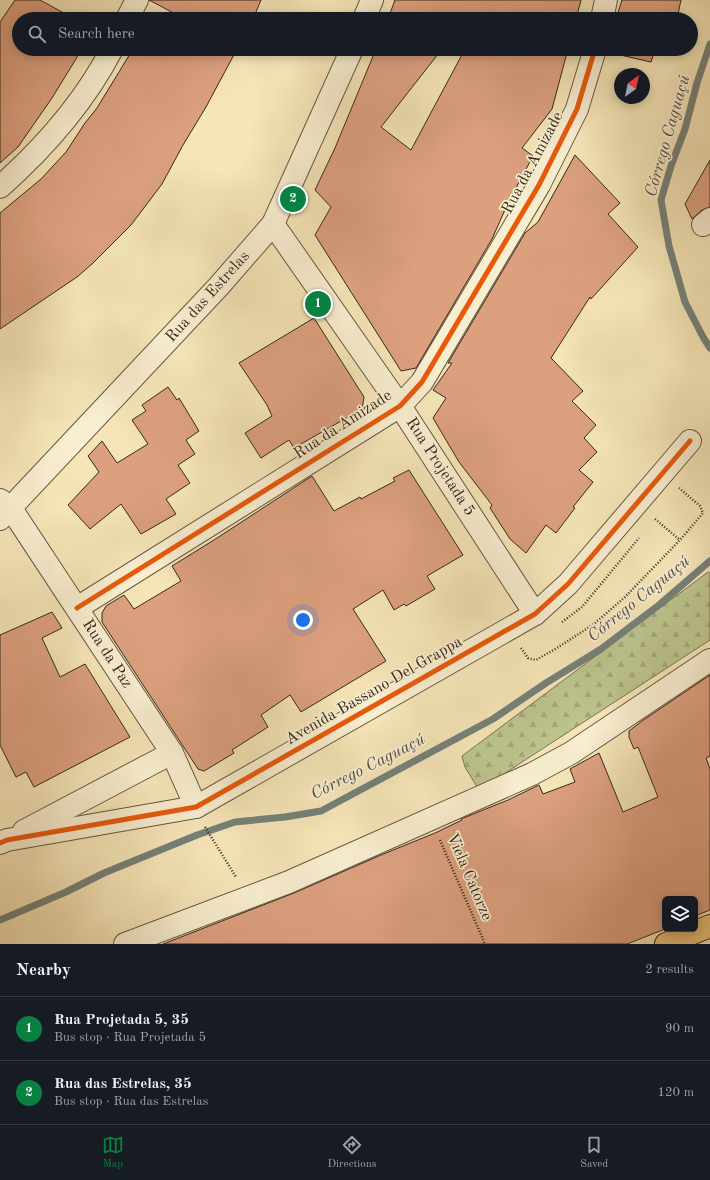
<!DOCTYPE html>
<html lang="en">
<head>
<meta charset="utf-8">
<style>
	:root { --surface:#171b24; --page:#20242c; --text:#f1f3f6; --muted:#9ea1a6; --line:#363941; --accent:#0b8043 }
	body { margin:0; font-family:"Old Standard TT",serif; background:var(--page); color:var(--text) }
	.controls { position:absolute; right:12px; bottom:12px; display:grid; overflow:hidden; border-radius:6px; box-shadow:0 2px 10px #0003 }
	.controls button { width:36px; height:36px; display:grid; place-items:center; padding:0; border:0; border-bottom:1px solid var(--line); background:var(--surface); color:var(--text); font:20px sans-serif }
	.compass { position:absolute; left:614px; top:68px; width:36px; height:36px; border-radius:50%; background:var(--surface); box-shadow:0 2px 10px #0003; rotate:33deg }
	.you { position:absolute; left:303px; top:620px; width:14px; height:14px; margin:-10px; border:3px solid #fff; border-radius:50%; background:#1a73e8; box-shadow:0 0 0 6px #1a73e833 }
	.badge { display:grid; place-items:center; width:26px; height:26px; border-radius:50%; background:var(--accent); color:#fff; font-size:13px; font-weight:700 }
	.pin { position:absolute; translate:-50% -50%; border:2px solid #fff; box-shadow:0 1px 4px #0006 }
	.list { margin:0; padding:0; list-style:none }
	h2 { display:flex; justify-content:space-between; align-items:center; height:52px; margin:0; padding:0 16px; font-size:17px }
	h2 small { font-size:13px; font-weight:400; color:var(--muted) }
	.list li { display:grid; grid-template-columns:26px 1fr auto; gap:12px; align-items:center; box-sizing:border-box; height:64px; padding:0 16px; border-top:1px solid var(--line) }
	.list b { display:block; font-size:15px; white-space:nowrap }
	.list p { margin:0; font-size:13px; white-space:nowrap; color:var(--muted) }
	.list em { font-size:13px; font-style:normal; color:var(--muted) }
	.icon { flex:none; width:22px; height:22px; fill:none; stroke:currentColor; stroke-width:2; stroke-linecap:round; stroke-linejoin:round }
	.map { position:relative; flex:none; width:710px; height:944px; overflow:hidden }
	.search { position:absolute; background:var(--surface); box-shadow:0 2px 10px #0003; left:12px; right:12px; top:12px; height:44px; display:flex; align-items:center; gap:10px; box-sizing:border-box; padding:0 14px; border-radius:22px; color:var(--muted); font-size:15px }
	.sheet { height:180px; background:var(--surface) }
	nav { display:flex; justify-content:space-around; align-items:center; box-sizing:border-box; height:56px; border-top:1px solid var(--line); background:var(--surface); font-size:11px; color:var(--muted) }
	nav a { display:grid; justify-items:center; gap:2px }
	nav .on { color:var(--accent) }
	.map>svg:first-child { display:block }
	.forest { fill:url(#forest-firs); stroke:#7a7654 }
	.lines { fill:none; stroke-linecap:round; stroke-linejoin:round }
	.stream { stroke:#758179; stroke-width:7 }
	.building { fill:#dca07f; stroke:#36281c }
	.minor-casing { stroke:#665743; stroke-width:24 }
	.major-casing { stroke:#36281c; stroke-width:24 }
	.path { stroke:#36281c; stroke-width:2.5; stroke-dasharray:1 2; stroke-linecap:butt }
	.minor { stroke:#f8eed0; stroke-width:22 }
	.major { stroke:#eac27c; stroke-width:22 }
	.cycleway-casing { stroke:#f8eed0; stroke-width:8 }
	.cycleway { stroke:#e8590c; stroke-width:5 }
	.labels { text-anchor:middle; dominant-baseline:central; stroke-width:3.5; stroke-linejoin:round; paint-order:stroke }
	.street-label { font-size:16px; fill:#36281c; stroke:#f8eed0 }
	.water-label { font-size:17px; font-style:italic; fill:#504d43; stroke:#f8eed0 }
</style>
</head>
<body>
<div class="map">
<svg width="710" height="944" viewBox="0 0 710 944">
	<defs>
		<pattern id="forest-firs" width="22" height="20" patternUnits="userSpaceOnUse"><rect width="22" height="20" fill="#bdc48d"/><path d="M5 1l3.5 6h-7zM16 11l3.5 6h-7z" fill="#a3a879"/></pattern>
	</defs>
	<rect width="100%" height="100%" fill="#f5e5b7"/>
	<filter id="stains"><feTurbulence type="fractalNoise" baseFrequency=".005" numOctaves="4"/><feColorMatrix values="0 0 0 0 .2 0 0 0 0 .09 0 0 0 0 .02 0 0 0 .5 -.17"/></filter>
	<radialGradient id="worn" r=".72"><stop offset=".6" stop-color="#630" stop-opacity="0"/><stop offset="1" stop-color="#630" stop-opacity=".3"/></radialGradient>
	<!-- forest -->
	<polygon class="forest" points="708,572 710,573 710,640 479,790 465,767 462,756"/>
	<g class="lines">
		<!-- stream -->
		<g class="stream">
			<polyline points="710,44 697,83 685,129 671,166 661,200 669,246 685,302 703,337 710,348"/>
			<polyline points="0,920 66,892 104,873 197,835 235,822 285,817 321,811 493,719 546,683 601,649 659,605 710,561"/>
		</g>
	</g>
	<!-- building -->
	<g class="building">
		<polygon points="15,0 40,0 73,18 75,16 80,19 19,19 19,49 82,49 52,98 18,147 0,163 0,22"/>
		<polygon points="149,0 261,0 253,19 185,19"/>
		<polygon points="395,0 581,0 576,19 388,19"/>
		<polygon points="622,0 681,0 677,19 616,19"/>
		<polygon points="133,49 237,49 206,107 183,145 162,184 131,225 92,264 77,277 0,329 0,213 41,179 66,152 85,123 97,108"/>
		<polygon points="376,49 442,49 381,127 411,150 465,49 568,49 552,109 522,148 533,156 508,203 492,239 416,368 401,371 315,235 331,207 315,190 335,148"/>
		<polygon points="608,49 661,49 660,51 655,50 651,62 607,52"/>
		<polygon points="575,155 620,203 608,214 638,247 591,299 590,297 551,358 583,391 572,401 596,425 584,438 597,452 579,470 593,482 573,507 575,508 556,533 546,525 526,553 510,539 490,508 492,505 459,462 433,418 446,398 433,390 452,363 448,363 525,233 538,222"/>
		<polygon points="710,160 710,207 702,210 692,219 685,204"/>
		<polygon points="314,318 364,397 362,409 294,448 289,440 261,458 245,433 272,416 267,405 239,363"/>
		<polygon points="168,387 177,400 179,398 199,431 186,440 195,454 178,465 190,483 166,499 176,514 141,534 121,504 90,529 68,505 99,472 88,456 102,441 117,463 148,444 132,420 146,411 142,405"/>
		<polygon points="409,470 463,555 427,576 435,589 406,606 404,604 394,610 383,590 353,609 386,661 301,712 290,695 261,715 268,727 232,750 234,753 204,771 198,769 102,622 102,613 106,606 124,595 134,609 181,581 172,566 214,540 312,476 334,511 360,497 361,499 395,481 393,478"/>
		<polygon points="52,612 62,628 42,638 60,677 85,664 130,737 34,787 26,772 16,777 0,745 0,635"/>
		<polygon points="710,675 710,756 706,758 710,769 710,910 695,916 695,899 665,899 665,929 627,944 163,944 294,893 381,855 435,833 462,820 461,819 508,800 539,785 543,794 575,782 570,769 599,753 623,812 658,797 638,747 634,749 629,737 629,731 642,721"/>
	</g>
	<g class="lines">
		<defs>
			<g id="minor">
				<polyline points="127,19 137,0"/>
				<polyline points="364,19 372,0"/>
				<polyline points="602,19 606,0"/>
				<path d="M0,187C44,148 85,101 112,49"/>
				<polyline points="273,224 400,406 535,614"/>
				<polyline points="703,225 710,219"/>
				<polyline points="0,500 10,507 172,753 196,807"/>
				<polyline points="0,519 219,286 273,224 352,49"/>
				<polyline points="77,608 400,406 422,382 539,185 577,109 595,49"/>
				<polyline points="24,831 172,753"/>
				<polyline points="0,843 7,840 196,807 535,614 568,584 690,441"/>
				<polyline points="125,944 289,882 532,774 571,753 710,660"/>
			</g>
			<polyline id="major" points="666,944 710,926"/>
		</defs>
		<!-- minor casing -->
		<use href="#minor" class="minor-casing"/>
		<!-- major casing -->
		<use href="#major" class="major-casing"/>
		<!-- path -->
		<g class="path">
			<polyline points="655,519 680,540"/>
			<polyline points="562,622 582,607 639,538"/>
			<polyline points="521,648 528,658 536,660 557,648 594,624 624,598 680,540 703,513 700,506 679,488"/>
			<polyline points="205,827 236,877"/>
			<polyline points="440,840 485,944"/>
		</g>
		<!-- minor -->
		<use href="#minor" class="minor"/>
		<!-- major -->
		<use href="#major" class="major"/>
		<defs>
			<g id="cycleway">
				<polyline points="77,608 400,406 422,382 539,185 577,109 595,49"/>
				<polyline points="0,843 7,840 196,807 535,614 568,584 690,441"/>
			</g>
		</defs>
		<!-- cycleway casing -->
		<use href="#cycleway" class="cycleway-casing"/>
		<!-- cycleway -->
		<use href="#cycleway" class="cycleway"/>
	</g>
	<g class="labels">
		<!-- street labels -->
		<g class="street-label">
			<text transform="translate(533 163) rotate(-62)">Rua da Amizade</text>
			<text transform="translate(208 297) rotate(-48)">Rua das Estrelas</text>
			<text transform="translate(343 425) rotate(-33)">Rua da Amizade</text>
			<text transform="translate(440 467) rotate(57)">Rua Projetada 5</text>
			<text transform="translate(107 654) rotate(57)">Rua da Paz</text>
			<text transform="translate(374 691) rotate(-30)">Avenida Bassano Del Grappa</text>
			<text transform="translate(469 877) rotate(67)">Viela Catorze</text>
		</g>
		<!-- water labels -->
		<g class="water-label">
			<text transform="translate(668 136) rotate(-74)">Córrego Caguaçú</text>
			<text transform="translate(639 599) rotate(-39)">Córrego Caguaçú</text>
			<text transform="translate(368 767) rotate(-27)">Córrego Caguaçú</text>
		</g>
	</g>
	<rect width="100%" height="100%" filter="url(#stains)"/>
	<rect width="100%" height="100%" fill="url(#worn)"/>
</svg>
<div class="controls">
<button><svg class="icon" aria-label="layers" viewBox="0 0 24 24"><path d="M12 4l9 5-9 5-9-5zM3 14l9 5 9-5"/></svg></button>
</div>
<svg class="compass" viewBox="-18 -18 36 36"><path d="M0-13l5 13h-10z" fill="#e53935"/><path d="M0 13l5-13h-10z" fill="#9ea1a6"/></svg>
<div class="you"></div>
<div class="pin badge" style="left:318px;top:304px">1</div>
<div class="pin badge" style="left:293px;top:199px">2</div>
<div class="search"><svg class="icon" aria-label="search" viewBox="0 0 24 24"><circle cx="10" cy="10" r="6"/><path d="M15 15l6 6"/></svg>Search here</div>
</div>
<section class="sheet">
<h2>Nearby<small>2 results</small></h2>
<ul class="list">
<li><span class="badge">1</span><div><b>Rua Projetada 5, 35</b><p>Bus stop · Rua Projetada 5</p></div><em>90 m</em></li>
<li><span class="badge">2</span><div><b>Rua das Estrelas, 35</b><p>Bus stop · Rua das Estrelas</p></div><em>120 m</em></li>
</ul>
</section>
<nav>
<a class="on"><svg class="icon" aria-label="map" viewBox="0 0 24 24"><path d="M3 6l6-2 6 2 6-2v14l-6 2-6-2-6 2zM9 4v14M15 6v14"/></svg>Map</a>
<a><svg class="icon" aria-label="directions" viewBox="0 0 24 24"><path d="M12 3l9 9-9 9-9-9zM9 14v-3h6M13 9l2 2-2 2"/></svg>Directions</a>
<a><svg class="icon" aria-label="saved" viewBox="0 0 24 24"><path d="M7 4h10v16l-5-4-5 4z"/></svg>Saved</a>
</nav>
</body>
</html>
